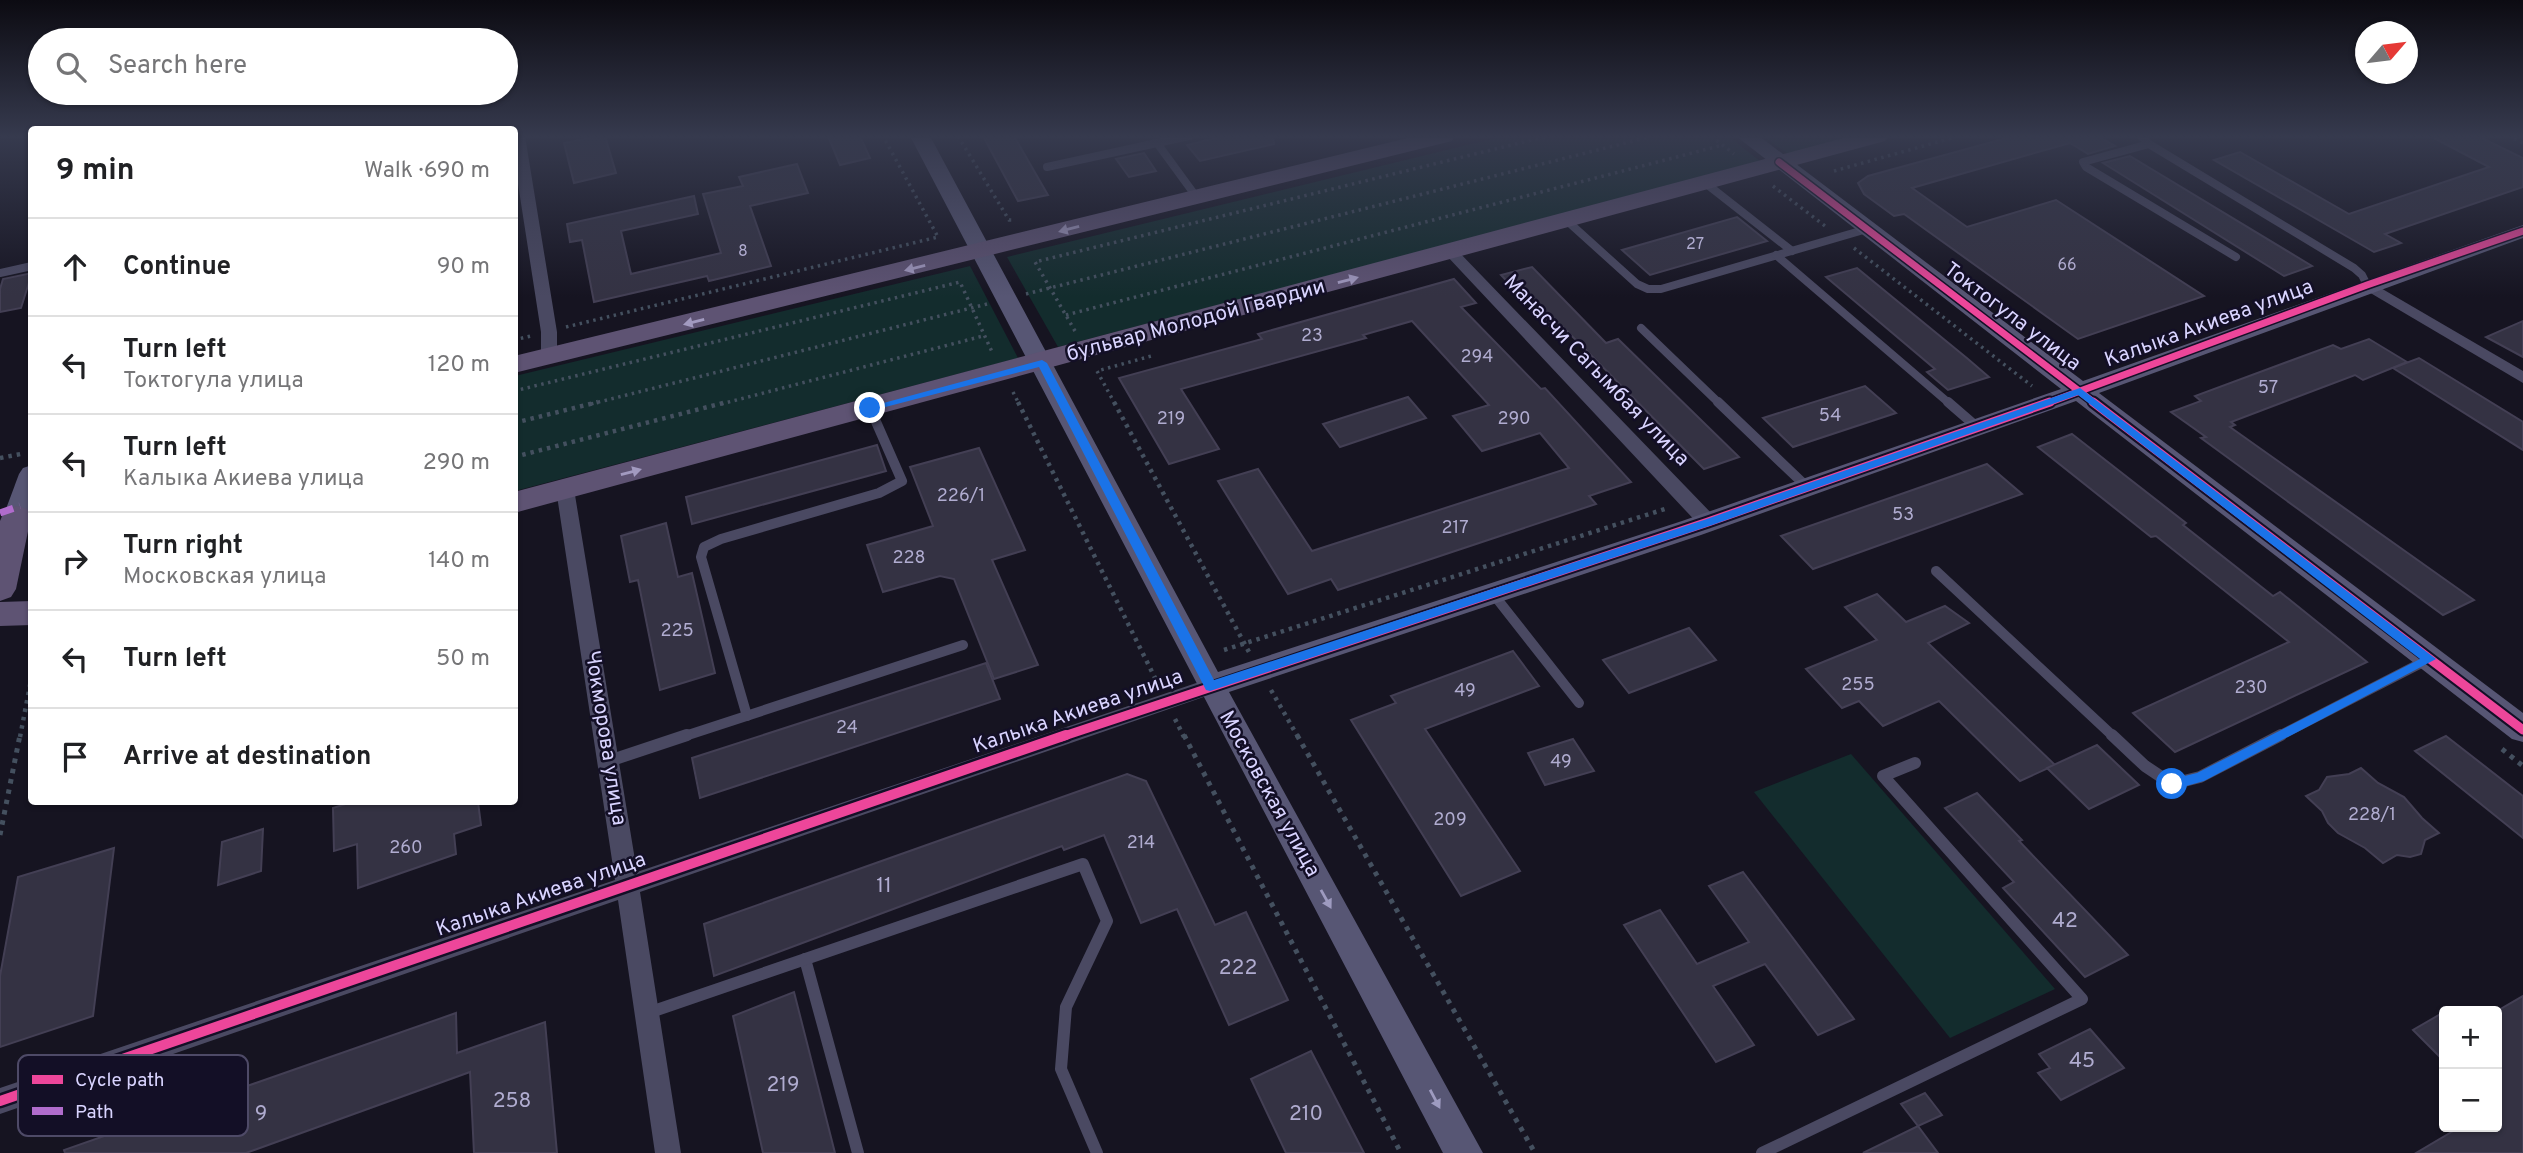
<!DOCTYPE html>
<html lang="en">
<head>
<meta charset="utf-8">
<style>
	:root { --surface:#fff; --page:#f6f6f6; --text:#202124; --muted:#757577; --line:#e0e0e0 }
	body { margin:0; font-family:Overpass,sans-serif; background:var(--page); color:var(--text) }
	.controls { position:absolute; right:21px; bottom:21px; display:grid; overflow:hidden; border-radius:7px; box-shadow:0 2px 5px #0004 }
	.controls button { width:63px; height:63px; display:grid; place-items:center; padding:0; border:0; border-bottom:2px solid var(--line); background:var(--surface); color:var(--text); font:35px sans-serif }
	.compass { position:absolute; left:2355px; top:21px; width:63px; height:63px; border-radius:50%; background:var(--surface); box-shadow:0 2px 5px #0004; rotate:62deg }
	.stop { position:absolute; width:21px; height:21px; margin:-16px; border:5px solid #1a73e8; border-radius:50%; background:#fff }
	.stop.end { background:#1a73e8; border-color:#fff; box-shadow:0 2px 7px #0008 }
	.list { margin:0; padding:0; list-style:none }
	h2 { display:flex; justify-content:space-between; align-items:center; height:91px; margin:0; padding:0 28px; font-size:30px }
	h2 small { font-size:23px; font-weight:400; color:var(--muted) }
	.list li { display:grid; grid-template-columns:46px 1fr auto; gap:21px; align-items:center; box-sizing:border-box; height:98px; padding:0 28px; border-top:2px solid var(--line) }
	.list b { display:block; font-size:26px; white-space:nowrap }
	.list p { margin:0; font-size:23px; white-space:nowrap; color:var(--muted) }
	.list em { font-size:23px; font-style:normal; color:var(--muted) }
	.icon { flex:none; width:38px; height:38px; fill:none; stroke:currentColor; stroke-width:2; stroke-linecap:round; stroke-linejoin:round }
	.map { position:relative; flex:none; width:2523px; height:1153px; overflow:hidden }
	.search { position:absolute; background:var(--surface); box-shadow:0 2px 5px #0004; left:28px; top:28px; width:490px; height:77px; display:flex; align-items:center; gap:18px; box-sizing:border-box; padding:0 24px; border-radius:38px; color:var(--muted); font-size:26px }
	.panel { position:absolute; background:var(--surface); box-shadow:0 2px 5px #0004; left:28px; top:126px; width:490px; height:679px; border-radius:7px }
	.map>svg:first-child { display:block }
	.green { fill:#132c2d }
	.building { fill:#343243; stroke:#433f54; stroke-width:2 }
	.lines { fill:none; stroke-linecap:round; stroke-linejoin:round }
	.path-far2 { stroke:#44505f; stroke-width:3.5; stroke-dasharray:2.5 4.5; stroke-linecap:butt }
	.path-far1 { stroke:#44505f; stroke-width:4.5; stroke-dasharray:3.5 5; stroke-linecap:butt }
	.path { stroke:#44505f; stroke-width:5; stroke-dasharray:4.5 6; stroke-linecap:butt }
	.lane-far2 { stroke:#4a4962; stroke-width:8 }
	.lane-far1 { stroke:#4a4962; stroke-width:10 }
	.lane { stroke:#4a4962; stroke-width:12 }
	.street { fill:#4a4962; fill-rule:evenodd }
	.secondary { fill:#575674; fill-rule:evenodd }
	.primary { fill:#5e5373; fill-rule:evenodd }
	.quiet { stroke:#b06ccc; stroke-width:7; stroke-dasharray:14 7; stroke-linecap:butt }
	.cycleway-far2-casing { stroke:#130f26; stroke-width:10 }
	.cycleway-far1-casing { stroke:#130f26; stroke-width:13 }
	.cycleway-casing { stroke:#130f26; stroke-width:15 }
	.cycleway-far2 { stroke:#ed469a; stroke-width:7 }
	.cycleway-far1 { stroke:#ed469a; stroke-width:9 }
	.cycleway { stroke:#ed469a; stroke-width:10 }
	.oneway { fill:#a29ac0 }
	.oneway2 { fill:#9e9bc0 }
	.route { fill:#1a73e8 }
	.labels { text-anchor:middle; dominant-baseline:central; stroke-width:5; stroke-linejoin:round; paint-order:stroke }
	.far-number-label { font-size:16px; fill:#b0acd0 }
	.number-label { font-size:18px; fill:#b0acd0 }
	.street-label { font-size:21px; fill:#d9d4ff; stroke:#130f26 }
	.near-number-label { font-size:21px; fill:#b0acd0 }
	.key { fill:#130f26; stroke:#4e4a67; stroke-width:2 }
	.key-label { font-size:19px; fill:#d9d4ff }
</style>
</head>
<body>
<div class="map">
<svg width="2523" height="1153" viewBox="0 0 2523 1153">
	<rect width="100%" height="100%" fill="#161421"/>
	<!-- green -->
	<g class="green">
		<polygon points="1504,136 1728,136 1761,162 1058,347 1007,257"/>
		<polygon points="1763,136 1858,136 1788,154"/>
		<polygon points="970,266 1018,358 515,491 515,376"/>
		<polygon points="1851,754 2055,989 1950,1038 1754,792"/>
	</g>
	<!-- building -->
	<g class="building">
		<polygon points="599,136 605,136 616,173 574,183 564,143"/>
		<polygon points="828,136 860,136 870,158 840,165"/>
		<polygon points="983,136 1014,136 1048,195 1018,201"/>
		<polygon points="1224,136 1273,136 1274,144 1200,161 1187,145"/>
		<polygon points="2014,136 2098,136 2115,146 2088,154 2070,143 1912,188 1967,227 2056,200 2204,296 2078,339 1904,214 1894,216 1864,194 1858,183 1868,176"/>
		<polygon points="2430,136 2478,136 2523,158 2523,187 2385,234 2401,243 2374,252 2214,160 2240,152 2349,214 2489,167"/>
		<polygon points="1144,153 1156,171 1129,177 1116,159"/>
		<polygon points="2130,156 2312,266 2284,276 2103,163"/>
		<polygon points="797,164 808,193 750,206 771,266 709,281 707,276 594,302 582,240 570,242 567,224 694,196 698,214 621,231 631,274 721,253 703,194 743,186 739,177"/>
		<polygon points="1737,217 1767,241 1650,275 1622,250"/>
		<polygon points="1532,267 1606,343 1618,339 1739,457 1704,469 1562,326 1551,328 1501,275"/>
		<polygon points="1857,268 1968,359 1989,377 1948,390 1927,372 1935,369 1826,277"/>
		<polygon points="32,273 21,308 0,312 0,289 3,279"/>
		<polygon points="1454,279 1476,303 1461,307 1541,389 1545,388 1631,482 1589,496 1596,504 1338,590 1331,579 1288,594 1218,481 1258,469 1312,551 1569,468 1540,433 1482,451 1453,416 1489,405 1412,321 1363,335 1366,338 1181,389 1219,449 1169,464 1119,378 1262,339 1258,334"/>
		<polygon points="2523,321 2523,357 2486,337"/>
		<polygon points="2369,339 2407,362 2363,380 2355,375 2231,422 2235,425 2230,427 2474,600 2443,615 2201,438 2206,437 2171,412 2201,401 2195,396 2333,345 2341,349"/>
		<polygon points="2419,358 2523,422 2523,450 2393,368"/>
		<polygon points="1865,386 1896,413 1793,447 1763,418"/>
		<polygon points="1408,397 1426,418 1340,447 1323,424"/>
		<polygon points="2072,434 2186,523 2183,525 2273,596 2280,592 2367,662 2175,752 2133,713 2289,642 2156,536 2151,537 2038,447"/>
		<polygon points="877,445 886,471 692,524 686,497"/>
		<polygon points="979,448 1025,550 992,560 1038,665 994,679 954,579 940,576 883,592 867,545 933,526 910,467"/>
		<polygon points="1987,464 2022,494 1813,569 1781,536"/>
		<polygon points="666,523 678,577 692,573 715,673 660,690 638,580 630,582 621,536"/>
		<polygon points="1877,594 1906,622 1945,606 1969,623 1928,643 2055,765 2020,781 1939,701 1883,726 1859,701 1842,708 1806,669 1877,640 1845,607"/>
		<polygon points="1689,628 1716,660 1629,693 1603,660"/>
		<polygon points="1513,651 1539,686 1425,729 1520,871 1461,896 1351,720 1396,703 1391,696"/>
		<polygon points="986,663 1000,699 700,798 692,758"/>
		<polygon points="2446,736 2523,796 2523,838 2415,751"/>
		<polygon points="1573,739 1594,771 1545,785 1528,753"/>
		<polygon points="2097,745 2139,785 2089,809 2047,768"/>
		<polygon points="2361,768 2378,783 2404,797 2422,818 2439,833 2425,840 2421,854 2410,857 2397,855 2383,863 2365,848 2338,833 2328,823 2322,811 2306,796 2319,790 2327,777 2349,774"/>
		<polygon points="1127,774 1146,781 1215,925 1246,912 1288,1000 1229,1025 1177,909 1141,923 1104,835 1064,850 1062,846 714,976 704,924"/>
		<polygon points="1977,793 2022,840 2019,841 2128,955 2085,977 2003,888 2014,882 1945,808"/>
		<polygon points="352,802 478,802 481,825 454,834 456,854 358,888 357,844 334,851 333,808"/>
		<polygon points="263,829 261,871 218,885 222,842"/>
		<polygon points="114,848 93,1016 0,1047 0,976 18,877"/>
		<polygon points="1743,872 1854,1019 1818,1035 1765,964 1713,986 1754,1045 1716,1062 1624,925 1660,910 1697,964 1749,942 1709,886"/>
		<polygon points="794,992 835,1153 763,1153 733,1016"/>
		<polygon points="2523,996 2523,1153 2416,1153 2460,1127 2497,1127 2497,1011"/>
		<polygon points="2444,1012 2444,1061 2413,1030"/>
		<polygon points="456,1013 457,1053 545,1022 557,1153 474,1153 470,1072 246,1153 65,1153 64,1150"/>
		<polygon points="2090,1029 2124,1068 2061,1100 2038,1073 2050,1068 2039,1054"/>
		<polygon points="1311,1051 1364,1153 1286,1153 1251,1079"/>
		<polygon points="1925,1093 1942,1115 1918,1126 1901,1104"/>
		<polygon points="1918,1126 1938,1153 1863,1153"/>
	</g>
	<g class="lines">
		<!-- path-far2 -->
		<g class="path-far2">
			<polyline points="958,136 1009,220 1012,220"/>
			<polyline points="1711,136 1734,154"/>
			<polyline points="2508,136 2523,143"/>
			<polyline points="1834,171 1959,136"/>
			<polyline points="1773,186 1825,226"/>
			<polyline points="1854,248 2032,386"/>
			<polyline points="1026,294 1653,136"/>
			<polyline points="1066,315 1723,145"/>
			<polyline points="566,327 938,237 883,136"/>
			<polyline points="1075,331 1035,262 1548,136"/>
			<polyline points="514,340 531,336"/>
			<polyline points="514,391 960,282 993,354"/>
			<polyline points="1013,392 1019,404"/>
			<polyline points="591,404 987,304"/>
			<polyline points="721,404 983,336"/>
			<polyline points="1115,404 1097,371 1155,355"/>
		</g>
		<!-- path-far1 -->
		<g class="path-far1">
			<polyline points="1018,402 1159,686"/>
			<polyline points="1114,402 1249,652"/>
			<polyline points="514,423 598,402"/>
			<polyline points="514,457 727,402"/>
			<polyline points="0,458 21,454"/>
			<polyline points="1224,650 1665,509"/>
			<polyline points="1271,690 1298,737"/>
			<polyline points="1175,719 1184,737"/>
			<polyline points="20,737 32,675"/>
		</g>
		<!-- path -->
		<g class="path">
			<polyline points="1184,735 1401,1153"/>
			<polyline points="1297,735 1535,1153"/>
			<polyline points="2502,749 2523,766"/>
			<polyline points="0,835 20,735"/>
		</g>
		<!-- lane-far2 -->
		<g class="lane-far2">
			<polyline points="2141,136 2149,144 2354,268 2362,275 2367,285"/>
			<polyline points="1157,143 1195,195"/>
			<polyline points="2149,144 2083,162 2086,167 2236,257"/>
			<polyline points="1047,167 1189,136"/>
			<polyline points="1704,182 1792,251"/>
			<polyline points="1565,219 1637,284 1648,289 1661,289 1867,229"/>
			<polyline points="1776,255 1950,404"/>
			<polyline points="0,273 32,266"/>
			<polyline points="1641,328 1720,404"/>
		</g>
		<!-- lane-far1 -->
		<g class="lane-far1">
			<polyline points="1718,402 1807,487"/>
			<polyline points="1948,402 1978,428"/>
			<polyline points="1936,571 2114,737"/>
			<polyline points="1494,595 1579,703"/>
			<polyline points="747,716 701,557 704,547 721,539 879,493 902,481 870,408"/>
			<polyline points="682,737 963,645"/>
			<polyline points="2277,737 2429,659"/>
		</g>
		<!-- lane -->
		<g class="lane">
			<polyline points="2112,735 2145,766 2172,784 2200,777 2281,735"/>
			<polyline points="609,761 687,735"/>
			<polyline points="805,959 858,1153"/>
			<polyline points="648,1013 1083,864 1107,921 1066,1007 1061,1069 1097,1153"/>
			<polyline points="1762,1153 2082,999 1883,776 1915,763"/>
		</g>
		<!-- street -->
		<g class="street">
			<polygon points="514,136 525,136 557,332 557,357 549,362 541,357 541,332 514,158"/>
			<polygon points="1451,247 1456,249 1715,517 1717,522 1715,527 1701,527 1446,255 1443,252 1446,249"/>
			<polygon points="2367,280 2523,371 2523,383 2362,288 2359,285 2362,282"/>
			<polygon points="565,483 571,485 574,489 637,872 1211,678 1218,680 1221,686 1218,692 640,892 681,1153 655,1153 618,900 0,1114 0,1088 615,880 556,489 559,485"/>
		</g>
		<!-- secondary -->
		<g class="secondary">
			<polygon points="910,136 930,136 1218,672 1682,521 2061,389 1736,136 1759,136 2083,381 2523,225 2523,238 2099,393 2523,713 2523,742 2512,739 2076,401 1701,535 1229,692 1483,1153 1443,1153"/>
			<polygon points="32,465 29,517 26,524 16,526 6,524 3,517 19,474 23,468"/>
		</g>
		<!-- primary -->
		<g class="primary">
			<polygon points="1416,136 1455,136 1452,141 514,373 514,356"/>
			<polygon points="1851,136 1888,136 1885,141 514,513 514,492"/>
			<polygon points="16,506 27,509 31,517 16,589 11,597 0,601 0,521 5,509"/>
			<polygon points="32,601 32,625 0,626 0,602"/>
		</g>
		<!-- quiet -->
		<polyline class="quiet" points="0,513 20,506"/>
		<defs>
			<g id="cycleway-far2">
				<polyline points="1779,162 2096,404"/>
				<polyline points="2045,404 2367,285 2523,231"/>
			</g>
			<g id="cycleway-far1">
				<polyline points="2093,402 2523,730"/>
				<polyline points="1061,737 1708,522 2050,402"/>
			</g>
			<polyline id="cycleway" points="0,1101 1066,735"/>
		</defs>
		<!-- cycleway-far2 casing -->
		<use href="#cycleway-far2" class="cycleway-far2-casing"/>
		<!-- cycleway-far1 casing -->
		<use href="#cycleway-far1" class="cycleway-far1-casing"/>
		<!-- cycleway casing -->
		<use href="#cycleway" class="cycleway-casing"/>
		<!-- cycleway-far2 -->
		<use href="#cycleway-far2" class="cycleway-far2"/>
		<!-- cycleway-far1 -->
		<use href="#cycleway-far1" class="cycleway-far1"/>
		<!-- cycleway -->
		<use href="#cycleway" class="cycleway"/>
	</g>
	<!-- one-way arrows -->
	<defs><path id="oneway-solid" d="M-6-.8H1V-3.2L6.5 0L1 3.2V.8H-6Z" transform="scale(1.75)"/></defs>
	<g class="oneway">
		<use href="#oneway-solid" transform="translate(1069 229) rotate(165)"/>
		<use href="#oneway-solid" transform="translate(915 268) rotate(166)"/>
		<use href="#oneway-solid" transform="translate(1348 280) rotate(-15)"/>
		<use href="#oneway-solid" transform="translate(694 322) rotate(166)"/>
		<use href="#oneway-solid" transform="translate(631 472) rotate(-15)"/>
	</g>
	<g class="oneway2">
		<use href="#oneway-solid" transform="translate(1326 899) rotate(61)"/>
		<use href="#oneway-solid" transform="translate(1435 1099) rotate(62)"/>
	</g>
	<!-- sky -->
	<linearGradient id="sky" x2="0" y2="1"><stop stop-color="#0c0b12"/><stop offset="0.46" stop-color="#363a4e"/><stop offset="1" stop-color="#363a4e" stop-opacity="0"/></linearGradient>
	<rect width="2523" height="297" fill="url(#sky)"/>
	<!-- route -->
	<polygon class="route" points="1042,360 1047,363 1214,680 1704,520 2080,388 2436,659 2204,781 2172,790 2168,788 2168,780 2197,773 2420,659 2078,395 1712,525 1210,691 1206,690 1039,367 870,411 865,408"/>
	<g class="labels">
		<!-- far-number labels -->
		<g class="far-number-label">
			<text x="1695" y="245">27</text>
			<text x="743" y="252">8</text>
			<text x="2067" y="266">66</text>
		</g>
		<!-- number labels -->
		<g class="number-label">
			<text x="1312" y="336">23</text>
			<text x="1477" y="357">294</text>
			<text x="2268" y="388">57</text>
			<text x="1830" y="416">54</text>
			<text x="1171" y="419">219</text>
			<text x="1514" y="419">290</text>
			<text x="961" y="496">226/1</text>
			<text x="1903" y="515">53</text>
			<text x="1455" y="528">217</text>
			<text x="909" y="558">228</text>
			<text x="677" y="631">225</text>
			<text x="1858" y="685">255</text>
			<text x="2251" y="688">230</text>
			<text x="1465" y="691">49</text>
			<text x="847" y="728">24</text>
			<text x="1561" y="762">49</text>
			<text x="2372" y="815">228/1</text>
			<text x="1450" y="820">209</text>
			<text x="1141" y="843">214</text>
			<text x="406" y="848">260</text>
		</g>
		<!-- street labels -->
		<g class="street-label">
			<text transform="translate(2012 317) rotate(37)">Токтогула улица</text>
			<text transform="translate(1196 321) rotate(-15)">бульвар Молодой Гвардии</text>
			<text transform="translate(2209 324) rotate(-20)">Калыка Акиева улица</text>
			<text transform="translate(1596 371) rotate(46)">Манасчи Сагымбая улица</text>
			<text transform="translate(1078 712) rotate(-19)">Калыка Акиева улица</text>
			<text transform="translate(605 738) rotate(81)">Чокморова улица</text>
			<text transform="translate(1269 794) rotate(61)">Московская улица</text>
			<text transform="translate(541 895) rotate(-19)">Калыка Акиева улица</text>
		</g>
		<!-- near-number labels -->
		<g class="near-number-label">
			<text x="884" y="886">11</text>
			<text x="2065" y="921">42</text>
			<text x="1238" y="968">222</text>
			<text x="2082" y="1061">45</text>
			<text x="783" y="1085">219</text>
			<text x="512" y="1101">258</text>
			<text x="261" y="1114">9</text>
			<text x="1306" y="1114">210</text>
		</g>
	</g>
	<!-- legend -->
	<rect x="18" y="1055" width="230" height="81" rx="10" class="key"/>
	<rect x="32" y="1075" width="31" height="9" fill="#ed469a"/>
	<rect x="32" y="1107" width="31" height="8" fill="#b06ccc"/>
	<g class="key-label">
		<text x="75" y="1086">Cycle path</text>
		<text x="75" y="1118">Path</text>
	</g>
</svg>
<div class="controls">
<button>+</button>
<button>−</button>
</div>
<svg class="compass" viewBox="-18 -18 36 36"><path d="M0-13l5 13h-10z" fill="#e53935"/><path d="M0 13l5-13h-10z" fill="#757577"/></svg>
<div class="stop" style="left:2172px;top:784px"></div>
<div class="stop end" style="left:870px;top:408px"></div>
<div class="search"><svg class="icon" aria-label="search" viewBox="0 0 24 24"><circle cx="10" cy="10" r="6"/><path d="M15 15l6 6"/></svg>Search here</div>
<section class="panel">
<h2>9 min<small>Walk · 690 m</small></h2>
<ul class="list">
<li><svg class="icon" aria-label="ahead" viewBox="0 0 24 24"><path d="M12 20V5M6 11l6-6 6 6"/></svg><div><b>Continue</b></div><em>90 m</em></li>
<li><svg class="icon" aria-label="left" viewBox="0 0 24 24"><path d="M17 20v-9H6M10 6l-5 5 5 5"/></svg><div><b>Turn left</b><p>Токтогула улица</p></div><em>120 m</em></li>
<li><svg class="icon" aria-label="left" viewBox="0 0 24 24"><path d="M17 20v-9H6M10 6l-5 5 5 5"/></svg><div><b>Turn left</b><p>Калыка Акиева улица</p></div><em>290 m</em></li>
<li><svg class="icon" aria-label="right" viewBox="0 0 24 24"><path d="M7 20v-9h11M14 6l5 5-5 5"/></svg><div><b>Turn right</b><p>Московская улица</p></div><em>140 m</em></li>
<li><svg class="icon" aria-label="left" viewBox="0 0 24 24"><path d="M17 20v-9H6M10 6l-5 5 5 5"/></svg><div><b>Turn left</b></div><em>50 m</em></li>
<li><svg class="icon" aria-label="arrive" viewBox="0 0 24 24"><path d="M6 21V4h12l-3 4 3 4H6"/></svg><div><b>Arrive at destination</b></div></li>
</ul>
</section>
</div>
</body>
</html>
